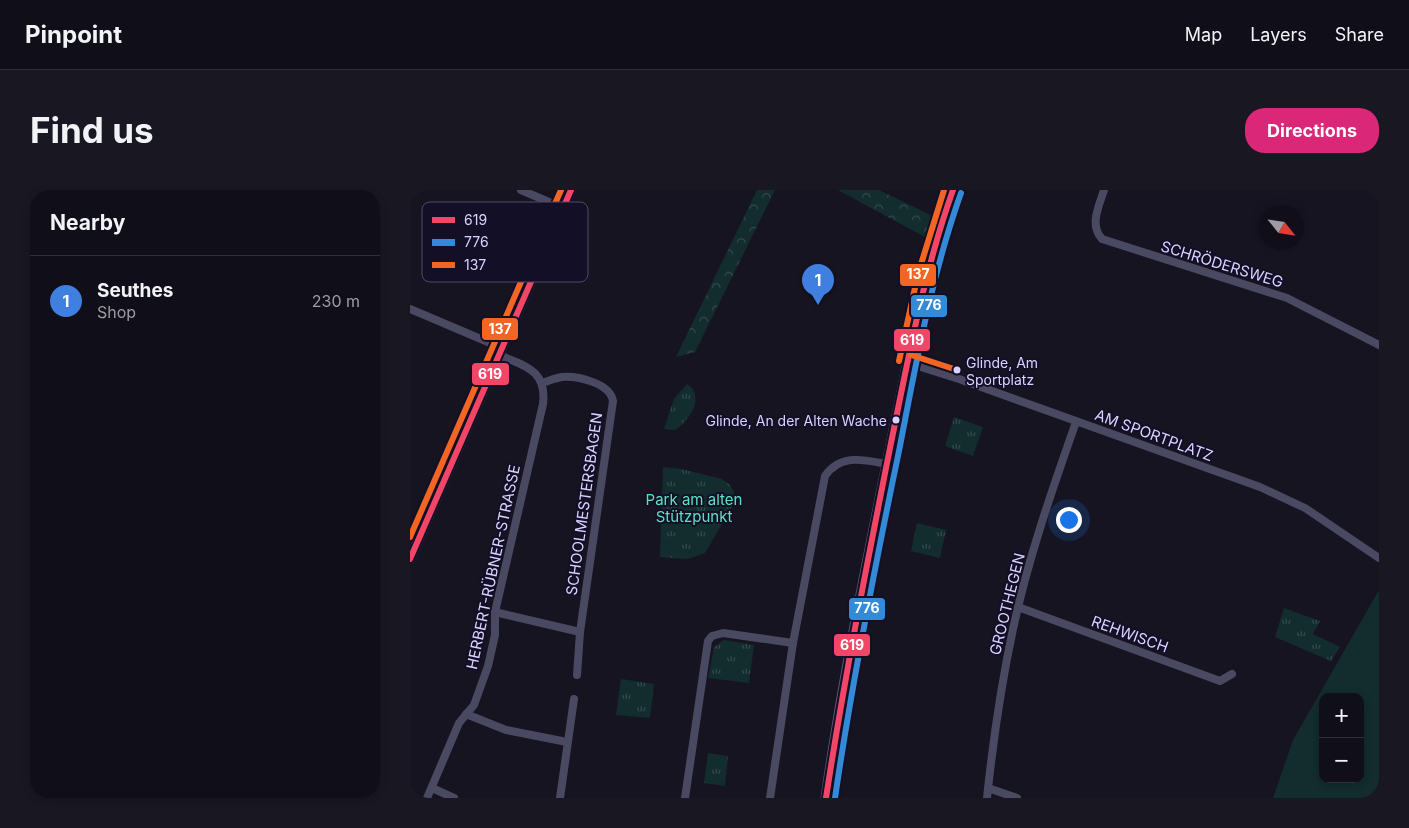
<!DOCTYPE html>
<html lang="en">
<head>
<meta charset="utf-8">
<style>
	:root { --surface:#100f19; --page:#191822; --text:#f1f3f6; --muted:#9c9ca2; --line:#302f38; --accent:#db2777 }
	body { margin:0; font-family:Inter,sans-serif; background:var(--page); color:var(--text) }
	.controls { position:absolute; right:15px; bottom:15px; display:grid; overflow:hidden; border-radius:10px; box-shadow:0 2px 8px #0003 }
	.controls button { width:45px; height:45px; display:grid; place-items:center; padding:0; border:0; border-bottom:1px solid var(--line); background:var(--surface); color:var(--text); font:25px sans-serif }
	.compass { position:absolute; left:849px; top:15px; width:45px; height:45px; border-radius:50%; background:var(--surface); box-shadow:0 2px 8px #0003; rotate:120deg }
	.you { position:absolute; left:658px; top:329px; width:18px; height:18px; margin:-12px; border:4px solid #fff; border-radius:50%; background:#1a73e8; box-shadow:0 0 0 8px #1a73e833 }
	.badge { display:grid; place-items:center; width:32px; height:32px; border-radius:50%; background:var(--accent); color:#fff; font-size:16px; font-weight:700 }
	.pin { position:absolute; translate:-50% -41px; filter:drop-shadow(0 1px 2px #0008) }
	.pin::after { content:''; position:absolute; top:26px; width:18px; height:15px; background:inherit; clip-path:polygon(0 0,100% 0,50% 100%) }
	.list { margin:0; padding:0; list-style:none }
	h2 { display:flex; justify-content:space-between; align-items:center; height:65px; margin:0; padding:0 20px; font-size:21px }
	h2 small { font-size:16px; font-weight:400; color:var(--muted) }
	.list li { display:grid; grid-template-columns:32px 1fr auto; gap:15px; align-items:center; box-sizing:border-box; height:90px; padding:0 20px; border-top:1px solid var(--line) }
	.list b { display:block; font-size:19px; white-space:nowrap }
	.list p { margin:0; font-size:16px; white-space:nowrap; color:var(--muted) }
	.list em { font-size:16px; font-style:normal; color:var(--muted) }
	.map { position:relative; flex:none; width:969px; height:608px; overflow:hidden; border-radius:20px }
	header { display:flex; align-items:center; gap:30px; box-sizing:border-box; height:70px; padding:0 25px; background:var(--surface); border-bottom:1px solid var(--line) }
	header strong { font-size:24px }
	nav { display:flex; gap:28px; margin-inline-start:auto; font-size:18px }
	.intro { display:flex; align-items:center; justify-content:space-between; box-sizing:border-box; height:120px; padding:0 30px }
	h1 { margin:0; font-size:35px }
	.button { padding:12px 22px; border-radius:20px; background:var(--accent); color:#fff; font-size:18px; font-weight:700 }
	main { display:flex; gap:30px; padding:0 30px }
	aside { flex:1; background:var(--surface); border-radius:20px; box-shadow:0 2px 8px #0003 }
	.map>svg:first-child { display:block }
	.forest { fill:url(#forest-crowns) }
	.park { fill:url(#park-tufts) }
	.pitch { fill:#132c2d; fill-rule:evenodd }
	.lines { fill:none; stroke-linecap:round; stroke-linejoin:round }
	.minor { stroke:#4a4962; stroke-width:8 }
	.tertiary { stroke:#4a4962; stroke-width:10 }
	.secondary { stroke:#575674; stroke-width:11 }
	.bus-1-casing { stroke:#130f26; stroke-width:10 }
	.bus-2-casing { stroke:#130f26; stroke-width:10 }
	.bus-3-casing { stroke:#130f26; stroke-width:10 }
	.bus-1 { stroke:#f34667; stroke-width:6 }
	.bus-2 { stroke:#338bd7; stroke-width:6 }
	.bus-3 { stroke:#f26522; stroke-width:6 }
	.bus-dot { fill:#d9d4ff; stroke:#130f26; stroke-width:2 }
	.labels { text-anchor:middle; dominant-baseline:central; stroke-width:4; stroke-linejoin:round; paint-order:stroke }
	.bus-label { font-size:14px; fill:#d9d4ff; stroke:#130f26; text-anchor:start }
	.street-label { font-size:15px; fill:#d9d4ff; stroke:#130f26 }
	.park-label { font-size:15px; fill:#5fe0c0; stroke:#130f26 }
	.key { fill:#130f26; stroke:#4e4a67; stroke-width:1 }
	.key-label { font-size:14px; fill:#d9d4ff }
	.line-badge { stroke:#130f26; stroke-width:2 }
	.badge-label { font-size:14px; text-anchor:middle; font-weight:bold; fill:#fff }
</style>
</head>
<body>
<header>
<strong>Pinpoint</strong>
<nav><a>Map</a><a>Layers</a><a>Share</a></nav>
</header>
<div class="intro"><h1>Find us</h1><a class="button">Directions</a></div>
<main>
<aside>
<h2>Nearby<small></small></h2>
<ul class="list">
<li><span class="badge" style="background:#3f7fe0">1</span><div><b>Seuthes</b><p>Shop</p></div><em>230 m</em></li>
</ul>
</aside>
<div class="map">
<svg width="969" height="608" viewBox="0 0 969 608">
	<defs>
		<pattern id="forest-crowns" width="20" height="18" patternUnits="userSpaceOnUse" patternTransform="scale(1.25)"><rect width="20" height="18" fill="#132c2d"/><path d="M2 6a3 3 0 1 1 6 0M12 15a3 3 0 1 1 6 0" fill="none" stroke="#354a4c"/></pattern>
		<pattern id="park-tufts" width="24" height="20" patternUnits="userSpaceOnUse" patternTransform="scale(1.25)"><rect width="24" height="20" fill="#132c2d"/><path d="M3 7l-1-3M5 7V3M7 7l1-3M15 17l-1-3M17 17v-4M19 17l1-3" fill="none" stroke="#354a4c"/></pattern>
	</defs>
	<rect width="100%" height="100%" fill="#161421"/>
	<!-- forest -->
	<g class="forest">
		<polygon points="347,0 365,0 285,162 266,167"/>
		<polygon points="428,0 469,0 531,30 524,52"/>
	</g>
	<!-- park -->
	<g class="park">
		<path d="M277,194C296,207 279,231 265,240L254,239L264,209Z"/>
		<polygon points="544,227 573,237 563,266 535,256"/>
		<polygon points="253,277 271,279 312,289 320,295 324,302 324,313 295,363 278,369 250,367"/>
		<polygon points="507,333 536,340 530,368 501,361"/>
		<polygon points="874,418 910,431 903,444 930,457 921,471 865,447"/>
		<polygon points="314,450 344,455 339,493 298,488 304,457"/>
		<polygon points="211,489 244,494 240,528 206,525"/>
		<polygon points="298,563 318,566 315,596 294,593"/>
	</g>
	<!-- pitch -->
	<path class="pitch" d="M969,400V608H863L883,550ZM913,507H950V589H913Z"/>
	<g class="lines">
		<!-- minor -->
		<g class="minor">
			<polyline points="111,0 153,18"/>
			<path d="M694,0C689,16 679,35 692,49L877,108L969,155"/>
			<polyline points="0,119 92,158"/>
			<polyline points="498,173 549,189 850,297 895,318 969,368"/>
			<path d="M132,193C139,191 145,188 152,187C168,186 200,193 203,211L170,442L167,485"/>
			<polyline points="608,417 810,491 822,484"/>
			<polyline points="85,422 170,442"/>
			<polyline points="56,524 96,540 157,552"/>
			<polyline points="22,598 44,608"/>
			<polyline points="578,598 607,608"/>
			<path d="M17,608L49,533L64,515L78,476L85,445V422L133,214C137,180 115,176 89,165"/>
			<polyline points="150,608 164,509"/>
			<polyline points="275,608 298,451 302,446 313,443 383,453"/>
			<path d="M360,608L383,453L415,286C431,263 454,270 477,274"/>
			<path d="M577,608C583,551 591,495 603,439C618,369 642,300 666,232"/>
		</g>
		<!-- tertiary -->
		<polyline class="tertiary" points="0,369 161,0"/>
		<!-- secondary -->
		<path class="secondary" d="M416,608C434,482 460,359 485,235C502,157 514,75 543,0"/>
		<defs>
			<g id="bus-1">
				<polyline points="0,369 161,0"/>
				<path d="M416,608C434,490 457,374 480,258C498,171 513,84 543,0"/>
			</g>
			<path id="bus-2" d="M425,608C442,492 465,376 489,261C506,174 521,87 551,3"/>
			<g id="bus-3">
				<polyline points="501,165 547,180"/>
				<polyline points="489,171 508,84 534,0"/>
				<polyline points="0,347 151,0"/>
			</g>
		</defs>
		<!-- bus-1 casing -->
		<use href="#bus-1" class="bus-1-casing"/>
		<!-- bus-2 casing -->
		<use href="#bus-2" class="bus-2-casing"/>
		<!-- bus-3 casing -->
		<use href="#bus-3" class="bus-3-casing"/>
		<!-- bus-1 -->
		<use href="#bus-1" class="bus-1"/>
		<!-- bus-2 -->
		<use href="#bus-2" class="bus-2"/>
		<!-- bus-3 -->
		<use href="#bus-3" class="bus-3"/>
	</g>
	<!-- markers -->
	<g class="bus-dot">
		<circle cx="547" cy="180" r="4.5"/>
		<circle cx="486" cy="230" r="4.5"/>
	</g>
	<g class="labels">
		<!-- bus labels -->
		<g class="bus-label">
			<text x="556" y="172">Glinde, Am<tspan x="556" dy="17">Sportplatz</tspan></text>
			<text x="477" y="230" text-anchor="end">Glinde, An der Alten Wache</text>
		</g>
		<!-- street labels -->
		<g class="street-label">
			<text transform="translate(812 74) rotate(17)">SCHRÖDERSWEG</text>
			<text transform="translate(744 245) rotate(20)">AM SPORTPLATZ</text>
			<text transform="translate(174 314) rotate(-82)">SCHOOLMESTERSBAGEN</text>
			<text transform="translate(83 377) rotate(-78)">HERBERT-RÜBNER-STRASSE</text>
			<text transform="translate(597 414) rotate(-76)">GROOTHEGEN</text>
			<text transform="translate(720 444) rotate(20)">REHWISCH</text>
		</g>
		<!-- park labels -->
		<g class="park-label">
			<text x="284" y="309">Park am alten<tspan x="284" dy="17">Stützpunkt</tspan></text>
		</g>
	</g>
	<!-- legend -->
	<rect x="12" y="12" width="166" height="80" rx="8" class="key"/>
	<rect x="22" y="27" width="23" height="6" fill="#f34667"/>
	<rect x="22" y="49" width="23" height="7" fill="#338bd7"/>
	<rect x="22" y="72" width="23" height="6" fill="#f26522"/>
	<g class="key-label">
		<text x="54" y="35">619</text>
		<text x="54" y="57">776</text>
		<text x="54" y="80">137</text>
	</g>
	<g class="line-badge">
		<rect x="489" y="73" width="38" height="24" rx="5" fill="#f26522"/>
		<rect x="500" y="104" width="38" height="24" rx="5" fill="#338bd7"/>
		<rect x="71" y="127" width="38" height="24" rx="5" fill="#f26522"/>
		<rect x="483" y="138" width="38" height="24" rx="5" fill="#f34667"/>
		<rect x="61" y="172" width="39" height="24" rx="5" fill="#f34667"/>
		<rect x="438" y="407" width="38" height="24" rx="5" fill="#338bd7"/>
		<rect x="423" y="443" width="38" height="24" rx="5" fill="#f34667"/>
	</g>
	<g class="badge-label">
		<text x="508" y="89">137</text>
		<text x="519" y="120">776</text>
		<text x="90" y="144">137</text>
		<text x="502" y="155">619</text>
		<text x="80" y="189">619</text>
		<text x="457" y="423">776</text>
		<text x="442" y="460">619</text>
	</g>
</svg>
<div class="controls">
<button>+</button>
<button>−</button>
</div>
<svg class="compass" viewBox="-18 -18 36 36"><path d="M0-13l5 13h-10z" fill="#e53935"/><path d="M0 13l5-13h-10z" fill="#9c9ca2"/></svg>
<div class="you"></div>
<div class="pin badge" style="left:408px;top:115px;background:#3f7fe0">1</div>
</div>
</main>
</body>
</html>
